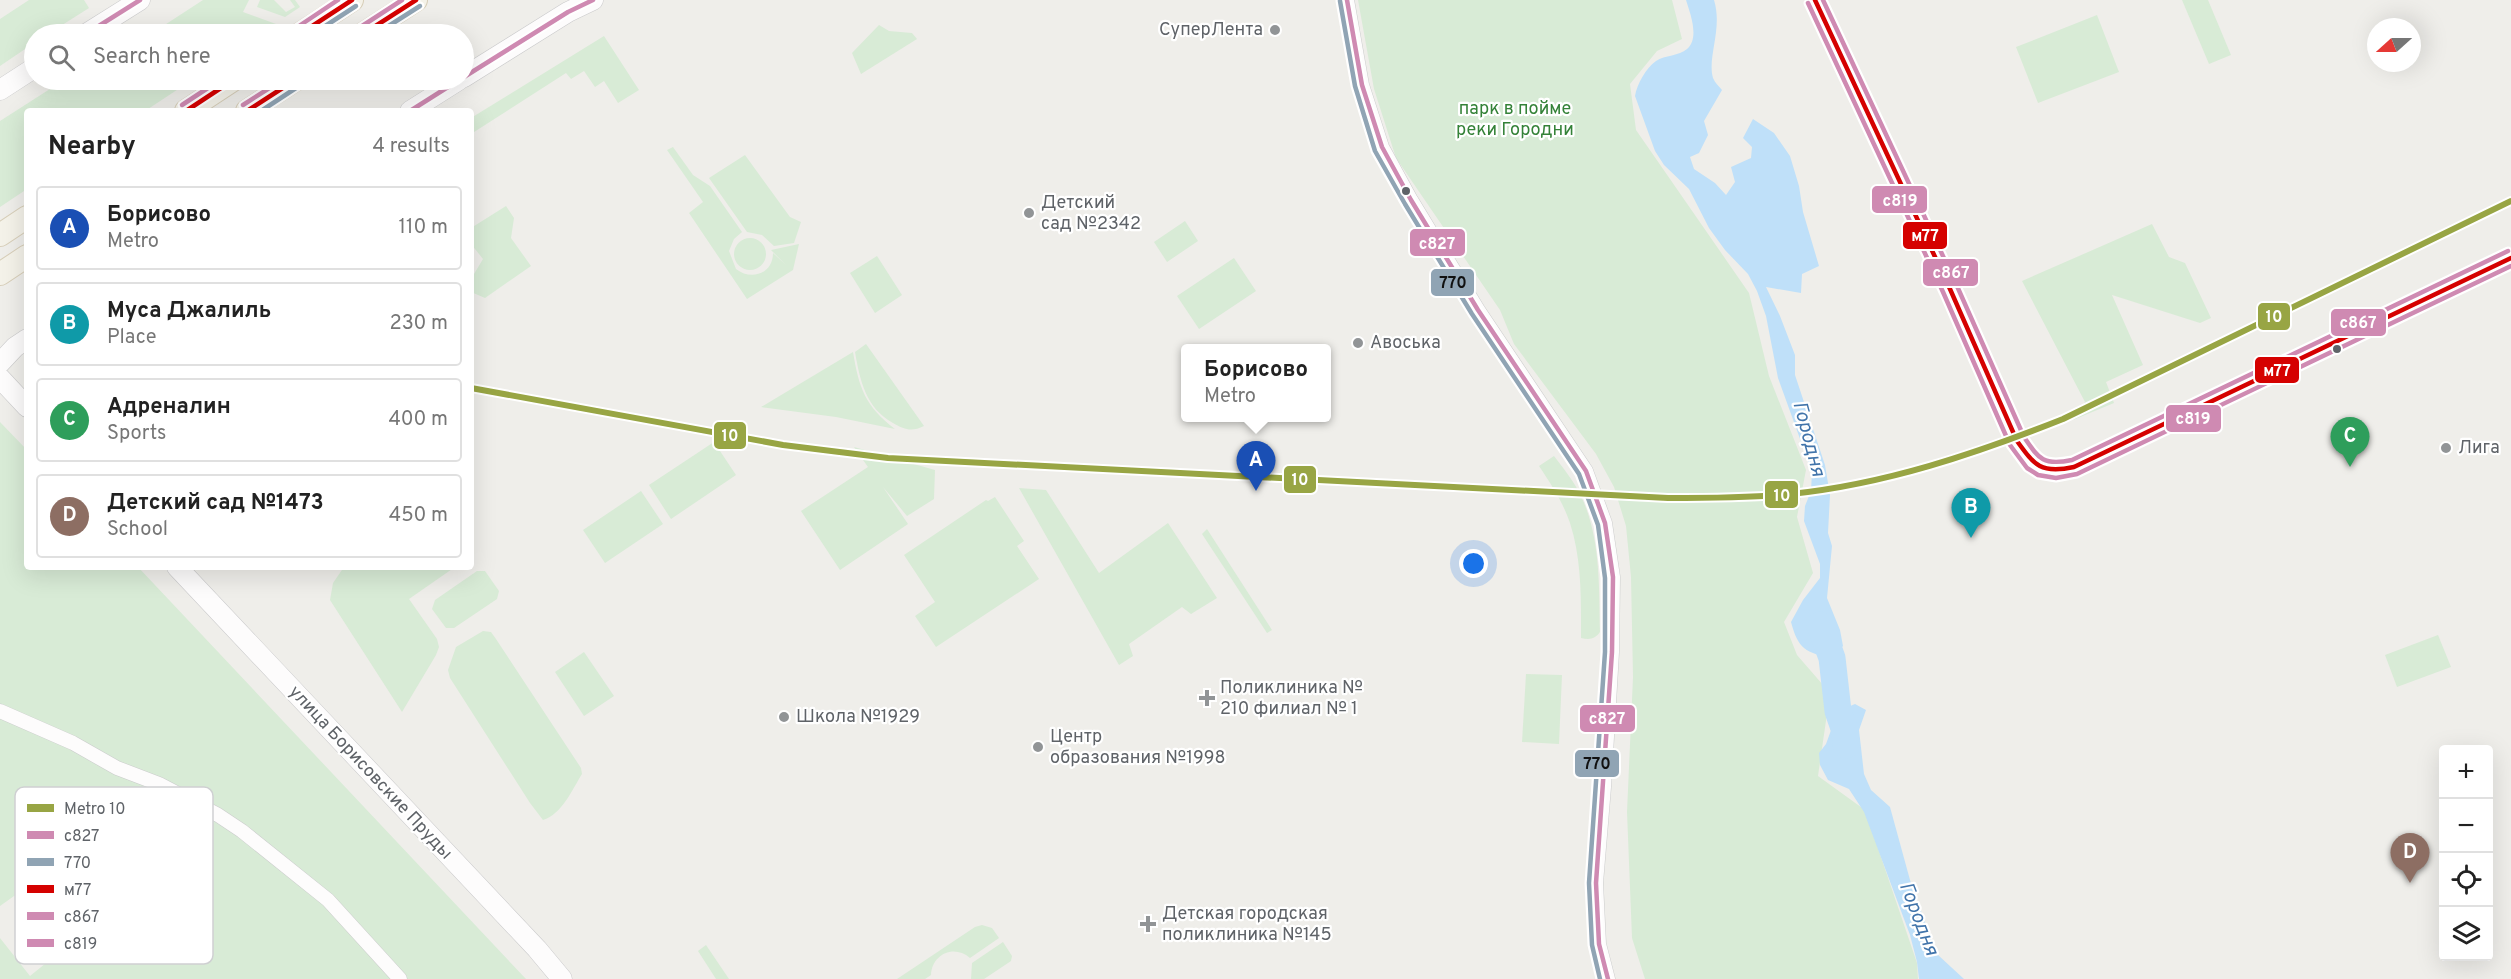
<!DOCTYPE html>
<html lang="en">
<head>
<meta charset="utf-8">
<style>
	:root { --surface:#fff; --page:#f6f6f6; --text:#222; --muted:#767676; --line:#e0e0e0; --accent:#db2777 }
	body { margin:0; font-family:Overpass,sans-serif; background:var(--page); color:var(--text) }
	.controls { position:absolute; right:18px; bottom:18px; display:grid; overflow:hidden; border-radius:6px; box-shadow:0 6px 24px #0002 }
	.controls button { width:54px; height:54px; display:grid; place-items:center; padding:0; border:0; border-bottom:2px solid var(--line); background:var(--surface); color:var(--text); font:30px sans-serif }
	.compass { position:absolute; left:2367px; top:18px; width:54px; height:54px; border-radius:50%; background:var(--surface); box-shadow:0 6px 24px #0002; rotate:249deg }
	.you { position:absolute; left:1474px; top:564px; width:21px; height:21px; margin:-15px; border:4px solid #fff; border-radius:50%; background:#1a73e8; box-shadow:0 0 0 9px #1a73e833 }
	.badge { display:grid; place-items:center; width:39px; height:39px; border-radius:50%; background:var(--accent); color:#fff; font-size:20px; font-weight:700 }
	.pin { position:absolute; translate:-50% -50px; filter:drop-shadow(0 2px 3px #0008) }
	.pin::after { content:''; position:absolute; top:32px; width:21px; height:18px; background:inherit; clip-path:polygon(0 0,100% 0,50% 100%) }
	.popup { position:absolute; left:1181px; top:344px; width:150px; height:78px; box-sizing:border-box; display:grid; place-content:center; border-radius:6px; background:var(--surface); filter:drop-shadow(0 2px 4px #0005); font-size:20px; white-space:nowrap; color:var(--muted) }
	.popup b { font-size:22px; color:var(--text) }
	.popup::after { content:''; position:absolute; left:50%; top:100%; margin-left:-12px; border:12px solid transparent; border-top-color:var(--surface) }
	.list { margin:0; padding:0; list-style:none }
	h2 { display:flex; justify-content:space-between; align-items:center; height:78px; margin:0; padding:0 24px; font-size:26px }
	h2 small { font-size:20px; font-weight:400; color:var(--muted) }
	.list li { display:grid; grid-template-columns:39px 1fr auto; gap:18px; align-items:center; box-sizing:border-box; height:84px; margin:0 12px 12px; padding:0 12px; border:2px solid var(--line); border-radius:6px }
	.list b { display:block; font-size:22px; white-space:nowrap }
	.list p { margin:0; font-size:20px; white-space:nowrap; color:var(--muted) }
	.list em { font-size:20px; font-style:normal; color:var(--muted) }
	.icon { flex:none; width:33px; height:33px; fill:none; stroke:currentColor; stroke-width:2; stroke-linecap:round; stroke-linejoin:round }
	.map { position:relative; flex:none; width:2511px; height:979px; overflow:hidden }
	.search { position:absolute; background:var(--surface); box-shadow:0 6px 24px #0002; left:24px; top:24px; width:450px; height:66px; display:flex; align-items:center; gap:15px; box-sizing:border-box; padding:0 21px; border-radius:33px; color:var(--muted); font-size:22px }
	.panel { position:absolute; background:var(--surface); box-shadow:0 6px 24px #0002; left:24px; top:108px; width:450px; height:462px; border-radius:6px }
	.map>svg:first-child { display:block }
	.green { fill:#d8ebd6 }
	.water { fill:#bfe0f9 }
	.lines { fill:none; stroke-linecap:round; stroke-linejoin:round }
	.river { stroke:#bfe0f9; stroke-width:27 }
	.minor-casing { stroke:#cbcccc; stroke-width:15 }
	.secondary-casing { stroke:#cacacb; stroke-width:21 }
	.primary-casing { stroke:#d7ceb8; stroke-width:24 }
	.minor { stroke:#fdfcfc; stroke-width:14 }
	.secondary { stroke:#fdfcfc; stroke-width:20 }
	.primary { stroke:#f4f2e9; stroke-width:22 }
	.bus-1-casing { stroke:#fff; stroke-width:9 }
	.bus-2-casing { stroke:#fff; stroke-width:9 }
	.bus-3-casing { stroke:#fff; stroke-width:9 }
	.bus-4-casing { stroke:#fff; stroke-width:9 }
	.bus-5-casing { stroke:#fff; stroke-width:9 }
	.bus-1 { stroke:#cf8ab2; stroke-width:4.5 }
	.bus-2 { stroke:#90a4b4; stroke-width:4.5 }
	.bus-3 { stroke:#d50100; stroke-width:4.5 }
	.bus-4 { stroke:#cf8ab2; stroke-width:4.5 }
	.bus-5 { stroke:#cf8ab2; stroke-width:4.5 }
	.metro-1-casing { stroke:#fff; stroke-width:10 }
	.metro-1 { stroke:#98a544; stroke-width:6 }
	.poi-dot { fill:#919496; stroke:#fff; stroke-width:2 }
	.bus-dot { fill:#5f6368; stroke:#fff; stroke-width:2 }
	.labels { text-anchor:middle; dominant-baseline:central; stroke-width:4.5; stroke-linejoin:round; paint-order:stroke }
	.poi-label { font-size:18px; fill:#5f6368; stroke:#fff; text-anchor:start }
	.park-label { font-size:18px; fill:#348238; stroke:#fff }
	.street-label { font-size:18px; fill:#5f6368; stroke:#fff }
	.water-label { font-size:20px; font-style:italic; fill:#4174aa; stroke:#fff }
	.key { fill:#fff; stroke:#cfd0d2; stroke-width:1.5 }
	.key-label { font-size:16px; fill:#5f6368 }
	.line-badge { stroke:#fff; stroke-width:2 }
	.badge-label { font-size:16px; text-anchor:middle; font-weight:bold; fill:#fff }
	.pale-badge-label { font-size:16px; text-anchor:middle; font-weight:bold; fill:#111 }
</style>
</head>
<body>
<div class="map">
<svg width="2511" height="979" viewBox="0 0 2511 979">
	<rect width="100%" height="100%" fill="#efeeea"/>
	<!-- green -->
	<g class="green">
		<polygon points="29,0 84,0 89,8 48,34 34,34 34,43 0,66 0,19"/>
		<polygon points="203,0 249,0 243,12 276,24 260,34 139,34 155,26 160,28"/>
		<polygon points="260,0 274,0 286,12 295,7 290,0 295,0 300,7 285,17 257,7"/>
		<polygon points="1358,0 1672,0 1682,39 1657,51 1630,84 1636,130 1749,293 1769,376 1806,470 1797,517 1813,573 1784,622 1797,655 1830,693 1818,776 1865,810 1917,963 1918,979 1645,979 1632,938 1627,812 1633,677 1631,577 1626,526 1614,487 1596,454 1514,344 1500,310 1396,158 1374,89"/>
		<polygon points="2182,0 2208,0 2231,55 2209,64"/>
		<polygon points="2097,15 2119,72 2038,103 2016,47"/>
		<polygon points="879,25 889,31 912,33 917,39 861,74 852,53"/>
		<polygon points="604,36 639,90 618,103 604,81 595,87 584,71 571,79 566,73 471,134 471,118"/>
		<polygon points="64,80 192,80 145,111 27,111 27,189 0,207 0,121"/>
		<path d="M673,147L693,175L710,186L742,232L734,239L729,251L736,269C751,281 773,274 773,253L786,265L771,250L799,244L793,270L747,299L689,213L703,202L667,150Z"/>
		<polygon points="745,155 790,217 801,222 794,243 774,246 762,235 747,232 709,178"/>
		<polygon points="506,206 514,218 511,238 531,266 485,298 471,292 471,279 483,259 471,244 471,228"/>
		<polygon points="1185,221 1198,241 1167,262 1154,242"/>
		<polygon points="2152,224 2169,257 2185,263 2211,318 2200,323 2112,295 2143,365 2106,382 2114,403 2073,420 2085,402 2022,281"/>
		<circle cx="750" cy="254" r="16"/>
		<polygon points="877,256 902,295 875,313 850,273"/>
		<polygon points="1234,258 1256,291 1199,329 1177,296"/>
		<path d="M866,344L924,426C912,432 905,430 893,423C866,408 860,381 855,352Z"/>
		<path d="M853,352C859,388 865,406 895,429L836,417L761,407Z"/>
		<polygon points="0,422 27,450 27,567 138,567 526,979 0,979 0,938 30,976 72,942 31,884 0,906"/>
		<polygon points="714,442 736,475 671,519 649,485"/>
		<polygon points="854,447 935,470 934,499 907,516 883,487 908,524 840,570 801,511 868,467"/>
		<path d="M1554,456C1563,468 1573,480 1580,494C1601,536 1599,587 1600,632C1595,639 1590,640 1581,638C1581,600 1582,560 1570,523C1563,502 1551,484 1539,466Z"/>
		<polygon points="1019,488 1046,490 1099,573 1168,523 1217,598 1191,614 1182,607 1129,644 1133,656 1119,665"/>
		<polygon points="641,491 663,524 605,563 583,530"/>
		<polygon points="995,497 1024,541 1017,546 1039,579 936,647 915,616 935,602 904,555 986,500 988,501"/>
		<polygon points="1207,529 1272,630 1267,633 1202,534"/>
		<polygon points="344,567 455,567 409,599 437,639 439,647 436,655 402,712 330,600 333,583"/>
		<polygon points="477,571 485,571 499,591 497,599 454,628 446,628 432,609 435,600"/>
		<path d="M483,631L491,632L496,639L581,768L582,774C572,790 562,814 543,820L530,803L450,678L448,670L456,647Z"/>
		<polygon points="2438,635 2451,667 2397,687 2385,655"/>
		<polygon points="584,652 614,696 584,716 555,672"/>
		<polygon points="1526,674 1562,675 1559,744 1522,742"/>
		<path d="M982,925L992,928L999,938L970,958C954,944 932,954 931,975L925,979H897L975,927Z"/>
		<polygon points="1003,942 1012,956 1011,961 984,979 971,979 972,963"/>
		<polygon points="706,945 729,979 716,979 698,951"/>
	</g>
	<!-- water -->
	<g class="water">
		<path d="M1686,0H1714C1723,29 1707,57 1713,78C1715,83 1719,86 1722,90L1704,121L1708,135L1699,153L1690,157L1694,169L1715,183L1726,195L1735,182L1731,167L1751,158L1752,147L1743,138L1753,119L1774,133L1790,156L1799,186L1803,212L1819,266L1802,274L1801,293L1766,287L1780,316L1795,355V375L1825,465L1830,495L1828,533L1832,546L1827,598L1840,630L1843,646L1832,658C1806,653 1798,649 1791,622L1803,600L1820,578V564L1804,521L1805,506L1811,491L1812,472L1778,378L1766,316L1757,291L1748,274L1725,250L1709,228L1689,189L1664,165L1655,151L1635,96C1637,84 1646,68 1656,61C1665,55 1679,56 1687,49C1700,38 1690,13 1686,0Z"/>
		<polygon points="1855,704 1866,710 1859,730 1864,774 1871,790 1890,807 1910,880 1933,945 1938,955 1964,979 1919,979 1917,962 1910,935 1864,812 1849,789 1828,780 1820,765 1819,753 1826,744 1838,711"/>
	</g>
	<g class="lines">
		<!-- river -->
		<polyline class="river" points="1820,625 1832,658 1838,711 1845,731 1846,745"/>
		<defs>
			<g id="minor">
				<polyline points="1347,0 1362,85 1382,147 1411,200 1478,310 1586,471 1605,523 1613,577 1612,652 1604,787 1596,883 1599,944 1608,979"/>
				<polyline points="0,711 73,743 117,768 159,784 218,815 242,831 328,900 400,979"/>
			</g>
			<g id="secondary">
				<polyline points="1815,0 1950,289 2017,441 2033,463 2041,468 2056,471 2074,467 2511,258"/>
				<polyline points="86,34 140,0"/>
				<polyline points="464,77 568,12 593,0"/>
				<polyline points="0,90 34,68"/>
				<polyline points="410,111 459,80"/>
				<polyline points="0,363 15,347 27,339"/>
				<polyline points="0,378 27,407"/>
				<polyline points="177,567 537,949 562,979"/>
			</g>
			<g id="primary">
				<polyline points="300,34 352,0"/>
				<polyline points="363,34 416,0"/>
				<polyline points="186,111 233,80"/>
				<polyline points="247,111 295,80"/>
				<polyline points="0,235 27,217"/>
				<polyline points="0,274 27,256"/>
			</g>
		</defs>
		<!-- minor casing -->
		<use href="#minor" class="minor-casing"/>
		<!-- secondary casing -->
		<use href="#secondary" class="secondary-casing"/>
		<!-- primary casing -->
		<use href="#primary" class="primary-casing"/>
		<!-- minor -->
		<use href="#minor" class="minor"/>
		<!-- secondary -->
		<use href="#secondary" class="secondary"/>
		<!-- primary -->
		<use href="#primary" class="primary"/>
		<defs>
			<g id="bus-1">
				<polyline points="1347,0 1362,85 1382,147 1411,200 1478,310 1586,471 1605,523 1613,577 1612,652 1596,883 1599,944 1608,979"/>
				<polyline points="86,34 140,0"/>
				<polyline points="464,77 568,12 593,0"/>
				<polyline points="410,111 459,80"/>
			</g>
			<g id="bus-2">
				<polyline points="1340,1 1355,86 1375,151 1405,204 1472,314 1579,474 1598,525 1605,578 1605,652 1589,883 1592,945 1600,979"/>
				<polyline points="313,34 356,6"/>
				<polyline points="376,34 420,6"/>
				<polyline points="261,111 299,86"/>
			</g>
			<g id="bus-3">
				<path d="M1815,0L1950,289L2017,441C2035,466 2041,474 2074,467L2511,258"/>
				<polyline points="300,34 352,0"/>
				<polyline points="363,34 416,0"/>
				<polyline points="186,111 233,80"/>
				<polyline points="247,111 295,80"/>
			</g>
			<g id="bus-4">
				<path d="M1823,0L1957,286L2024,437C2039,459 2043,466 2072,460L2508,251"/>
				<polyline points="296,28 338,0"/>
				<polyline points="359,28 402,0"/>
				<polyline points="182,105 220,80"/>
				<polyline points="243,105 282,80"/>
			</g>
			<polyline id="bus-5" points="1808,3 1943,292 2010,445 2027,468 2038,475 2056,478 2077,474 2511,266"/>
		</defs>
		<!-- bus-1 casing -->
		<use href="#bus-1" class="bus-1-casing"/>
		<!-- bus-2 casing -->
		<use href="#bus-2" class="bus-2-casing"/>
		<!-- bus-3 casing -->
		<use href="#bus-3" class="bus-3-casing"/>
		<!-- bus-4 casing -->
		<use href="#bus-4" class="bus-4-casing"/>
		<!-- bus-5 casing -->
		<use href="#bus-5" class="bus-5-casing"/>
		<!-- bus-1 -->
		<use href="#bus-1" class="bus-1"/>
		<!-- bus-2 -->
		<use href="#bus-2" class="bus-2"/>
		<!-- bus-3 -->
		<use href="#bus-3" class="bus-3"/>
		<!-- bus-4 -->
		<use href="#bus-4" class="bus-4"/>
		<!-- bus-5 -->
		<use href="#bus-5" class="bus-5"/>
		<defs>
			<path id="metro-1" d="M471,388L783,445L888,458L1668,498C1709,498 1750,498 1791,494C1886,484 1975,454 2063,419L2511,201"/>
		</defs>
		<!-- metro-1 casing -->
		<use href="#metro-1" class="metro-1-casing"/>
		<!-- metro-1 -->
		<use href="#metro-1" class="metro-1"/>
	</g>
	<!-- markers -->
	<g class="poi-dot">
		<circle cx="1275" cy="30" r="6"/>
		<circle cx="1029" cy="213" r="6"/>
		<circle cx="1358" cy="343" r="6"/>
		<circle cx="2446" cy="448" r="6"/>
		<path d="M1204 689h6v6h6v6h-6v6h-6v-6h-6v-6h6z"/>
		<circle cx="784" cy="717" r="6"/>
		<circle cx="1038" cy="747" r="6"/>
		<path d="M1145 915h6v6h6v6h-6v6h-6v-6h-6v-6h6z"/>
	</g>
	<g class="bus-dot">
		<circle cx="1406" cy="191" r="5"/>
		<circle cx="2337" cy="349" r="5"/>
	</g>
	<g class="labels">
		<!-- poi labels -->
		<g class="poi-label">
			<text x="1263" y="30" text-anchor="end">СуперЛента</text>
			<text x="1041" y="203">Детский<tspan x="1041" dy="21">сад №2342</tspan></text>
			<text x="1370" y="343">Авоська</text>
			<text x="2458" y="448">Лига</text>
			<text x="1220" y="688">Поликлиника №<tspan x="1220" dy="21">210 филиал № 1</tspan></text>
			<text x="796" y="717">Школа №1929</text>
			<text x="1050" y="737">Центр<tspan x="1050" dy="21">образования №1998</tspan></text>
			<text x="1162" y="914">Детская городская<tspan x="1162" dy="21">поликлиника №145</tspan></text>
		</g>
		<!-- park labels -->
		<g class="park-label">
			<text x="1515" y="109">парк в пойме<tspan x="1515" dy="21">реки Городни</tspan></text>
		</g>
		<!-- street labels -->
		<g class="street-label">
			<text transform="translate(370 773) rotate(47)">улица Борисовские Пруды</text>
		</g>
		<!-- water labels -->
		<g class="water-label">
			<text transform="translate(1808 439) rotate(75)">Городня</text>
			<text transform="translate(1918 919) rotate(69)">Городня</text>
		</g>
	</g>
	<!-- legend -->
	<rect x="15" y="787" width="198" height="177" rx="9" class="key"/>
	<rect x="27" y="804" width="27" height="8" fill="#98a544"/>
	<rect x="27" y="831" width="27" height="8" fill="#cf8ab2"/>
	<rect x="27" y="858" width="27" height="8" fill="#90a4b4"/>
	<rect x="27" y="885" width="27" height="8" fill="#d50100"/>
	<rect x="27" y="912" width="27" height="8" fill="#cf8ab2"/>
	<rect x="27" y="939" width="27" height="8" fill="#cf8ab2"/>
	<g class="key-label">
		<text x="64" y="814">Metro 10</text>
		<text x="64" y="841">с827</text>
		<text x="64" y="868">770</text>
		<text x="64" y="895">м77</text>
		<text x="64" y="922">с867</text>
		<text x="64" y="949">с819</text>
	</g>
	<g class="line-badge">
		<rect x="1871" y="185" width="57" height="29" rx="6" fill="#cf8ab2"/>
		<rect x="1902" y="221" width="46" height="29" rx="6" fill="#d50100"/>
		<rect x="1409" y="228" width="57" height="29" rx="6" fill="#cf8ab2"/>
		<rect x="1922" y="258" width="57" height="29" rx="6" fill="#cf8ab2"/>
		<rect x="1430" y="268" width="45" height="29" rx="6" fill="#90a4b4"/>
		<rect x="2257" y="302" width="34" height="29" rx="6" fill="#98a544"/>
		<rect x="2330" y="308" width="57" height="29" rx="6" fill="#cf8ab2"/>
		<rect x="2254" y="356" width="46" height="28" rx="6" fill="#d50100"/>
		<rect x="2165" y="404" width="57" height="29" rx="6" fill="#cf8ab2"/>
		<rect x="713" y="421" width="34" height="29" rx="6" fill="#98a544"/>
		<rect x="1283" y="465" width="34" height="29" rx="6" fill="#98a544"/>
		<rect x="1764" y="480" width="35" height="29" rx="6" fill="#98a544"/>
		<rect x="1579" y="704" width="57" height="29" rx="6" fill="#cf8ab2"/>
		<rect x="1574" y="749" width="46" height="29" rx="6" fill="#90a4b4"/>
	</g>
	<g class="badge-label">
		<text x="1900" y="206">с819</text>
		<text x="1925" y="241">м77</text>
		<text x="1437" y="249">с827</text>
		<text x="1951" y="278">с867</text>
		<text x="2274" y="322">10</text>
		<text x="2358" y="328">с867</text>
		<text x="2277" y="376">м77</text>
		<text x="2193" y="424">с819</text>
		<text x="730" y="441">10</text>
		<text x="1300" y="485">10</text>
		<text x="1782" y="501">10</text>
		<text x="1607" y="724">с827</text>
	</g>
	<g class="pale-badge-label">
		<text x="1453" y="288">770</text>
		<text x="1597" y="769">770</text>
	</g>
</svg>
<div class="controls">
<button>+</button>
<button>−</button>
<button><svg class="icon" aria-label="locate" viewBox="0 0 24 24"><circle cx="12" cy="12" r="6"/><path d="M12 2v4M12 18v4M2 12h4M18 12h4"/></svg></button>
<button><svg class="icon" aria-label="layers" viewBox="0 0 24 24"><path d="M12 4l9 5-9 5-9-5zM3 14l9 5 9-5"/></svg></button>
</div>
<svg class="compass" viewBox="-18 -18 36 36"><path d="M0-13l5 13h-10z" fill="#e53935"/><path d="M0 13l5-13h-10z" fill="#767676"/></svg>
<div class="you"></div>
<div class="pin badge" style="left:1256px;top:491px;background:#1a4fb4">A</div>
<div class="popup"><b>Борисово</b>Metro</div>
<div class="pin badge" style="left:1971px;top:538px;background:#0f9aa8">B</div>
<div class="pin badge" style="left:2350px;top:467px;background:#2e9e5b">C</div>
<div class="pin badge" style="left:2410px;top:883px;background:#8d6e63">D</div>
<div class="search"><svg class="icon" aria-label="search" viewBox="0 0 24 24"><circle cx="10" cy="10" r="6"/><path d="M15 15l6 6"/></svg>Search here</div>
<section class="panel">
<h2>Nearby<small>4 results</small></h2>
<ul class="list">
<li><span class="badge" style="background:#1a4fb4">A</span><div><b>Борисово</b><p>Metro</p></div><em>110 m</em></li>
<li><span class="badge" style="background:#0f9aa8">B</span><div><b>Муса Джалиль</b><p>Place</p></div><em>230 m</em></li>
<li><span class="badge" style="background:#2e9e5b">C</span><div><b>Адреналин</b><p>Sports</p></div><em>400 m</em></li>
<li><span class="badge" style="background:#8d6e63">D</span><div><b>Детский сад №1473</b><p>School</p></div><em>450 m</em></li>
</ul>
</section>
</div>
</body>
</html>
